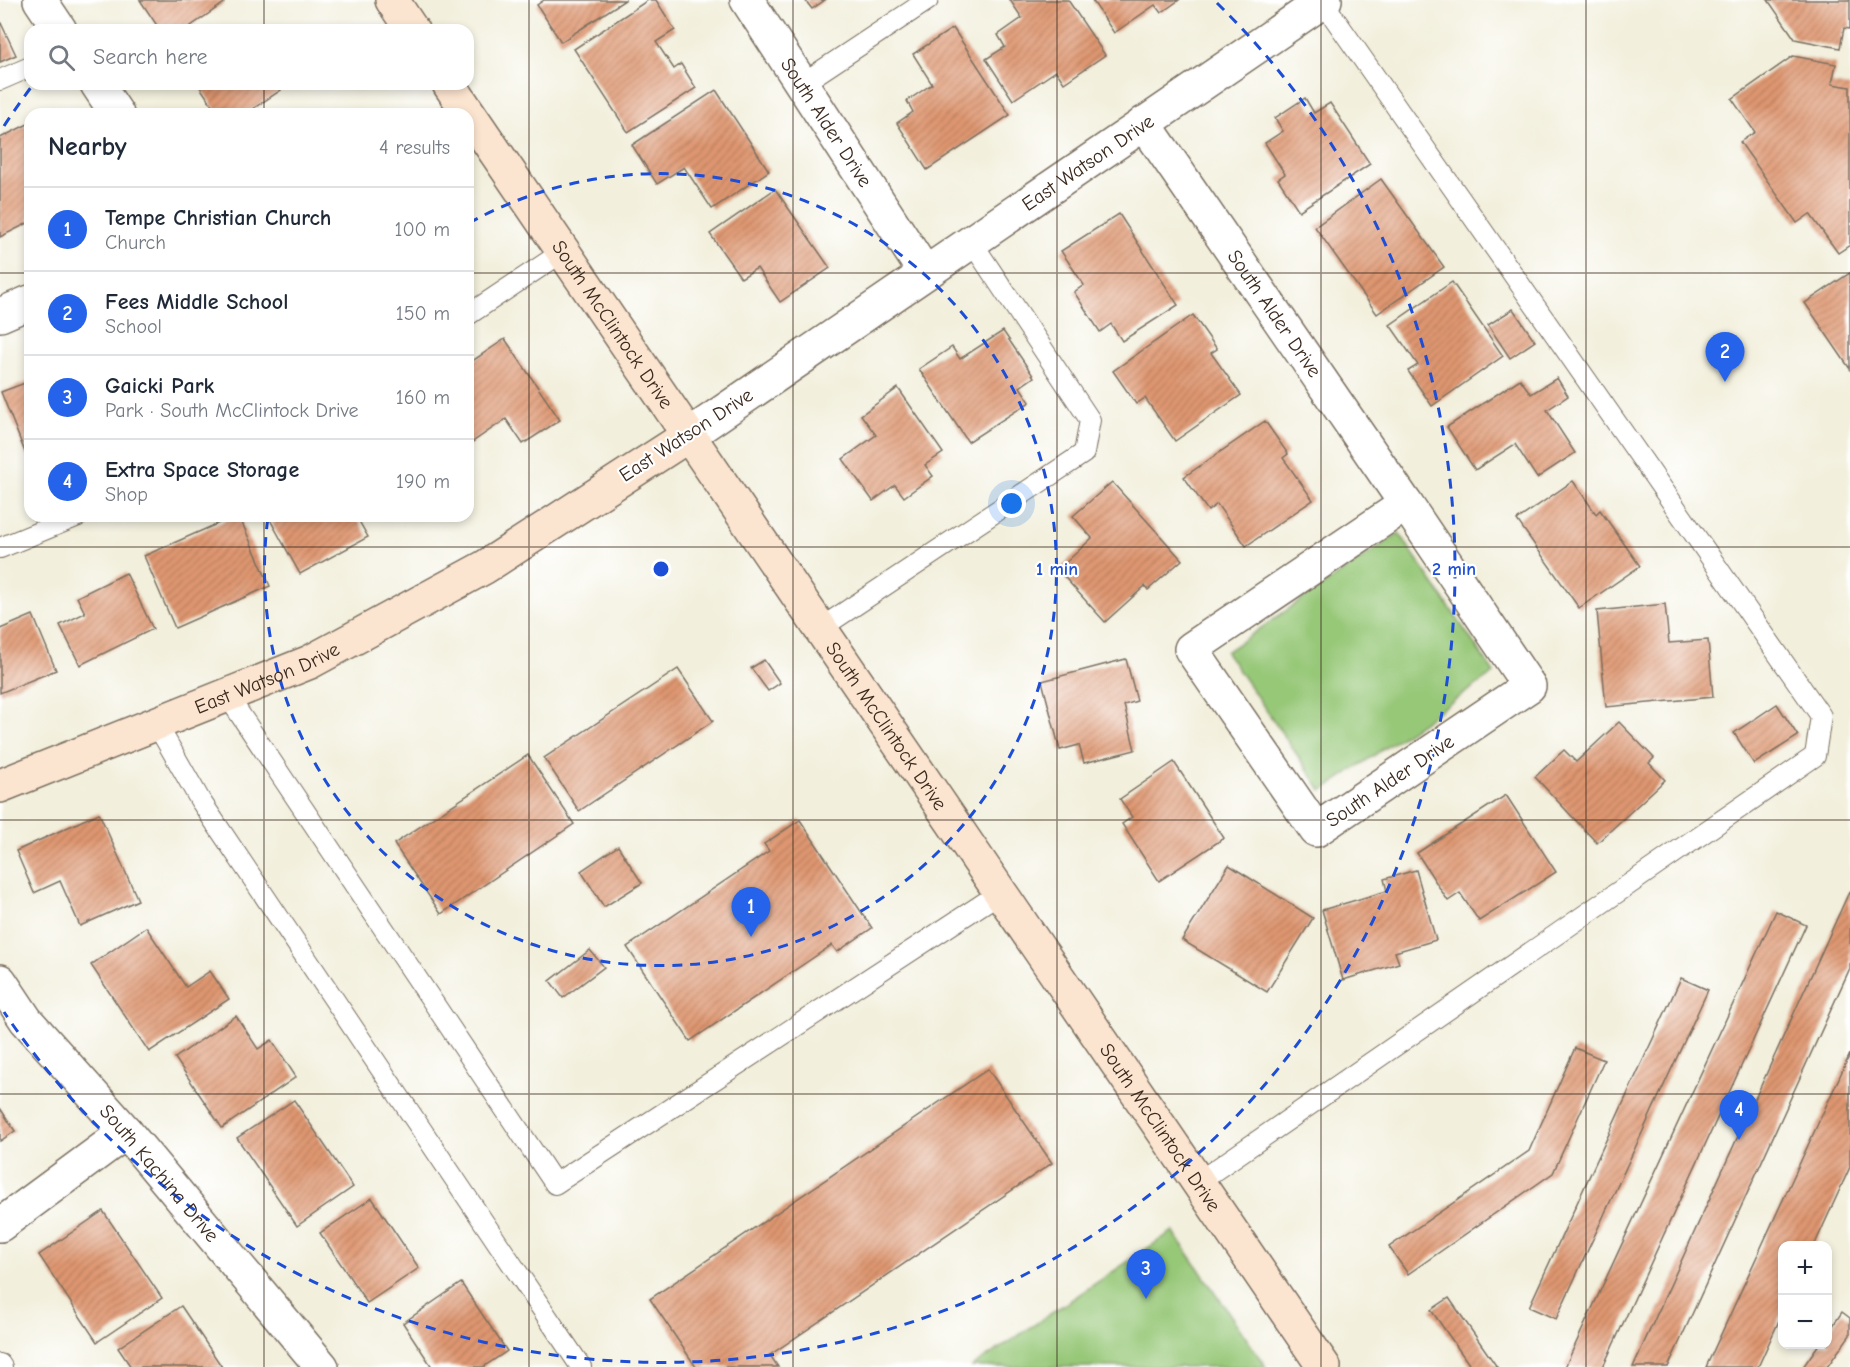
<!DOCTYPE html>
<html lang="en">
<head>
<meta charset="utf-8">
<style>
	:root { --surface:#fff; --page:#f2f2f3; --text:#1f2937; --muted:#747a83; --line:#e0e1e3; --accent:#2563eb }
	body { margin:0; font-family:"Comic Neue",sans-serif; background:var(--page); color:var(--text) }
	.controls { position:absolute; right:18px; bottom:18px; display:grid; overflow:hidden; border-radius:12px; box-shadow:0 3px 9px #0003 }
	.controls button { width:54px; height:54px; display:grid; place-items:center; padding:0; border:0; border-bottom:2px solid var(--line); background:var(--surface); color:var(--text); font:30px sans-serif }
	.you { position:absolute; left:1012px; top:504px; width:21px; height:21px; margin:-15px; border:4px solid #fff; border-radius:50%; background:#1a73e8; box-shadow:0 0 0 9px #1a73e833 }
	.badge { display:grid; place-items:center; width:39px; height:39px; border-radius:50%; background:var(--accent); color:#fff; font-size:20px; font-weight:700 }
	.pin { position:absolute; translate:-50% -50px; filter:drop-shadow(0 2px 3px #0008) }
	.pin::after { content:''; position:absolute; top:32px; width:21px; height:18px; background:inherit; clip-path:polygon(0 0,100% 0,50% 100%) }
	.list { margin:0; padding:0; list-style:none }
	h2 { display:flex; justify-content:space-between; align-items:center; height:78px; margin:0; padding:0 24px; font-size:26px }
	h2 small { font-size:20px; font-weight:400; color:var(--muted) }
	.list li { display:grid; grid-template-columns:39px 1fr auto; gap:18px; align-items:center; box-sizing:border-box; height:84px; padding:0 24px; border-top:2px solid var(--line) }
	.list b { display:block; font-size:22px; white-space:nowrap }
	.list p { margin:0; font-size:20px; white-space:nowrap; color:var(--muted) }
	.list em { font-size:20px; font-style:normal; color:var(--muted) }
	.icon { flex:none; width:33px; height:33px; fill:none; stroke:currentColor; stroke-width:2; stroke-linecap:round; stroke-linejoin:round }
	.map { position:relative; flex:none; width:1850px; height:1367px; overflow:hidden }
	.search { position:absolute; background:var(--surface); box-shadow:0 3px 9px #0003; left:24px; top:24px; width:450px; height:66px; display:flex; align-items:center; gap:15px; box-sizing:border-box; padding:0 21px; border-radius:18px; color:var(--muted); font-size:22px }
	.panel { position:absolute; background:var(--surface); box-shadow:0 3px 9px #0003; left:24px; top:108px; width:450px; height:414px; border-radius:18px }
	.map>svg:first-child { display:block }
	.green { fill:#97c878; stroke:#69794b; stroke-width:1.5 }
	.building { fill:url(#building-hatch) }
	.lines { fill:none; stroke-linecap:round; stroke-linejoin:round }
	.lane-casing { stroke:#7b6f60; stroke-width:22 }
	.street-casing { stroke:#7b6f60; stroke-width:36 }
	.secondary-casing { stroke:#7b6f60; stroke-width:36 }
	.lane { stroke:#fff; stroke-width:20 }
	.street { stroke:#fff; stroke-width:33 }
	.secondary { stroke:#fce5d0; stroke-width:33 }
	.grid { fill:none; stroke:#3b2a1e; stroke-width:1.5; stroke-opacity:0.55 }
	.ring { fill:none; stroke:#1d4ed8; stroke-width:3; stroke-dasharray:10 8 }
	.labels { text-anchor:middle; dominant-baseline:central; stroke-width:4.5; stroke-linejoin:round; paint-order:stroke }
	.street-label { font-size:20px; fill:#3b2a1e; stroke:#fff }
	.centre { fill:#1d4ed8; stroke:#fff; stroke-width:3 }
	.ring-label { font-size:18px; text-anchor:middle; font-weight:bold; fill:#1d4ed8; stroke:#fff; stroke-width:4.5; stroke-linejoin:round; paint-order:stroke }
</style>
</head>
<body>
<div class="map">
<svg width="1850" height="1367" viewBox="0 0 1850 1367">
	<defs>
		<pattern id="building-hatch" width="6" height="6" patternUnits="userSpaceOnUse" patternTransform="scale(1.5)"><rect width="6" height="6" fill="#df9771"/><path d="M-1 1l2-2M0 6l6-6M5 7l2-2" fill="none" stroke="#b67b5c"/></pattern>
	</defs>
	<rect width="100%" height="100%" fill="#fff"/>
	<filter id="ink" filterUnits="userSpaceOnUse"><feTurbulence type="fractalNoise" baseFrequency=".0167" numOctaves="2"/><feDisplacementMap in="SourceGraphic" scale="12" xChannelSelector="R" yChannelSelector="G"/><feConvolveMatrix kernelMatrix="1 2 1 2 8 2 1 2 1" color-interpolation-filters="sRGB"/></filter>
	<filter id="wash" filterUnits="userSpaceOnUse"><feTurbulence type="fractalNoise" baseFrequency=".008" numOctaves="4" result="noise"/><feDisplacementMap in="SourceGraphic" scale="24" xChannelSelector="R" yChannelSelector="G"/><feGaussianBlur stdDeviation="1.35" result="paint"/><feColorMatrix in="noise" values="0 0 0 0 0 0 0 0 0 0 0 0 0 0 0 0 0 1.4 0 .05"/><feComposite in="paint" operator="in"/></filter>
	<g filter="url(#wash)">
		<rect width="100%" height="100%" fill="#f2efdc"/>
		<!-- green -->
		<g class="green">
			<polygon points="1399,533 1494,673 1322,791 1226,652"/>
			<polygon points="1173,1231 1266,1367 972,1367"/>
		</g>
		<g id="blocks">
			<!-- building -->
			<g class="building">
				<polygon points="140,0 222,0 224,3 185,30 160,30"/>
				<polygon points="544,0 625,0 561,42 537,5"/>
				<polygon points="648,0 656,0 675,30 656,42 674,69 681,64 696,88 628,132 574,49"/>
				<polygon points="805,0 825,0 812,9"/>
				<polygon points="1010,0 1068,0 1105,55 1064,83 1056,71 1013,100 986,59 1005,47 998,35 1022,18"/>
				<polygon points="1092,0 1179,0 1161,13 1155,5 1114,33"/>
				<polygon points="1768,0 1850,0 1850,29 1844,28 1840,48 1795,39"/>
				<polygon points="0,21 16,55 0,62"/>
				<polygon points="953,28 1010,115 927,170 897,123 913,112 907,101 932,84 913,54"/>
				<polygon points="1793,56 1836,64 1832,84 1850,87 1850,245 1838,253 1810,214 1797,223 1740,142 1755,132 1732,99"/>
				<polygon points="198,84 277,84 281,90 245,114 218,114"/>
				<polygon points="716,90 769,171 712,209 684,167 657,184 632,145"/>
				<polygon points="1305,98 1314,113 1330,103 1370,164 1299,211 1278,179 1285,174 1265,143 1283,131 1275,118"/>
				<polygon points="30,123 30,222 0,237 0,138"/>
				<polygon points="1381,179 1444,267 1377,314 1315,227"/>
				<polygon points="775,189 830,268 780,302 757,268 741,278 710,234"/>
				<polygon points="1119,214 1178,305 1122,341 1111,324 1100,332 1074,292 1084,285 1061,251"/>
				<polygon points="1850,273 1850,369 1805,303"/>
				<polygon points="1452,282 1503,356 1432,406 1408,371 1418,365 1390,325"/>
				<polygon points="1513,309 1535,341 1510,358 1488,325"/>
				<polygon points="1193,315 1217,349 1211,353 1241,395 1175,441 1145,398 1136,404 1113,371"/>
				<polygon points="1003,331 1034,377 1020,387 1030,402 968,442 919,369 952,347 960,359"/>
				<polygon points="505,339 560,420 523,444 506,419 468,445 468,364"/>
				<polygon points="1557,378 1568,396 1547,410 1575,453 1537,478 1515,444 1475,470 1447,427 1520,379 1531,394"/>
				<polygon points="30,381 30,456 27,457 1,392"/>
				<polygon points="898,388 943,453 925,465 933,476 904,497 895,485 873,501 843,459 876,435 861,415"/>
				<polygon points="1265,421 1288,454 1283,458 1313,500 1246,546 1217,504 1208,511 1184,477"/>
				<polygon points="1573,481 1596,514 1600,510 1640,566 1579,608 1517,520"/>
				<polygon points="1112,482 1182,560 1148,590 1145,586 1105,622 1058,570 1092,538 1073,516"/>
				<polygon points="235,516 239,516 270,586 175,628 144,556"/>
				<polygon points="268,516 356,516 368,537 300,574"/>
				<polygon points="126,573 153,629 80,665 60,625 85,613 77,597"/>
				<polygon points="1665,604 1669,643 1708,640 1713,697 1606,707 1597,611"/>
				<polygon points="33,615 56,670 0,693 0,629"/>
				<polygon points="1126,659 1137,701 1124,705 1135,750 1084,763 1079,745 1060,750 1042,681"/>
				<polygon points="764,660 780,683 768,691 751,668"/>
				<polygon points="678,669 713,721 579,811 544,758"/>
				<polygon points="1777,704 1798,736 1754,764 1734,733"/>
				<polygon points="1619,722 1654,758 1649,763 1665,780 1597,843 1535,777 1564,750 1576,762"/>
				<polygon points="528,755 574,824 441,914 394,844"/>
				<polygon points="1174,762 1224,838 1159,881 1122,824 1132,817 1120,799"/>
				<polygon points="1506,795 1556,872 1479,921 1460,893 1448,901 1417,853"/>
				<polygon points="99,813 138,900 80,926 60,881 34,893 16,851"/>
				<polygon points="800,820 872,928 837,952 832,945 690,1041 627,947 769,851 764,844"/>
				<polygon points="618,846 642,883 604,907 581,871"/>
				<polygon points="1229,865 1313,918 1267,992 1182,940"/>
				<polygon points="1416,870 1436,940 1395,952 1399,963 1343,980 1322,910 1387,891 1384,879"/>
				<polygon points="1850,890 1850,968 1668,1367 1633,1367"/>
				<polygon points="1776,911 1806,925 1603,1367 1565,1367"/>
				<polygon points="146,927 186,987 210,971 229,999 149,1052 91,965"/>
				<polygon points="590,950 604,967 563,998 550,981"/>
				<polygon points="1681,978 1708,990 1556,1319 1529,1307"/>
				<polygon points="236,1016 258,1049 272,1040 296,1077 222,1128 175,1058"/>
				<polygon points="1575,1048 1604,1060 1553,1173 1408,1274 1389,1247 1529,1151"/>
				<polygon points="1850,1054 1850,1167 1814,1246 1782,1246 1782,1314 1758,1367 1706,1367"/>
				<polygon points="988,1069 1052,1163 770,1355 778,1367 696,1367 650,1299"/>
				<polygon points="294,1100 353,1187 297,1226 237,1138"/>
				<polygon points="0,1108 15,1131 0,1141"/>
				<polygon points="372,1198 419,1268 367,1303 320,1233"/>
				<polygon points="103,1211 162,1298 97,1342 39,1255"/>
				<polygon points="461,1283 507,1351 483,1367 432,1367 403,1323"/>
				<polygon points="1449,1298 1497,1367 1471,1367 1431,1310"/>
				<polygon points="181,1306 222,1367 131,1367 118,1348"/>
				<polygon points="1842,1312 1850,1318 1850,1335 1827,1367 1803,1367 1819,1344 1828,1344 1828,1333"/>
			</g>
		</g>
	</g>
	<g filter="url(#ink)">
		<use href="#blocks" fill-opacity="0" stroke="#7b6f60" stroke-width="1.5"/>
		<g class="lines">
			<defs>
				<g id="lane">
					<polyline points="0,80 30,67"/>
					<polyline points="803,83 928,0"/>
					<polyline points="468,315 564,251"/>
					<polyline points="0,548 78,516"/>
					<polyline points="821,628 1084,453 1090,420 971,241"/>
					<polyline points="227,695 555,1184 1001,892"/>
					<polyline points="156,723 200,800 581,1367"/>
					<polyline points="1198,1182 1815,756 1821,716 1323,2"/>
					<polyline points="0,1364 2,1367"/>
				</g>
				<g id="street">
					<polyline points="40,0 60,30"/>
					<path id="s1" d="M747,0L925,273"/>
					<polyline points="97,84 117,114"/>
					<path id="s2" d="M1144,123L1406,504"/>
					<polyline points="0,315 30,302"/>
					<path id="s3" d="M689,435L1325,0"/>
					<polygon points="1406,504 1529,686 1316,830 1191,649"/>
					<path id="s4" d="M0,981L26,1020L126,1132L322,1367"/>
					<polyline points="0,1225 126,1132"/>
				</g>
				<g id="secondary">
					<polyline points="392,0 412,30"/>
					<path id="s5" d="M449,84L1324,1367"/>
					<path id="s6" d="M0,786L310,662L485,567L689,435"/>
				</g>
			</defs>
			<!-- lane casing -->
			<use href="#lane" class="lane-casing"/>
			<!-- street casing -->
			<use href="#street" class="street-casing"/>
			<!-- secondary casing -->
			<use href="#secondary" class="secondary-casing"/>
			<!-- lane -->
			<use href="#lane" class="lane"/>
			<!-- street -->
			<use href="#street" class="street"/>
			<!-- secondary -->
			<use href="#secondary" class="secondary"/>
		</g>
	</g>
	<!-- grid -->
	<path class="grid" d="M264,0V30M529,0V1367M793,0V1367M1057,0V1367M1321,0V1367M1586,0V1367M264,84V114M0,273H30M468,273H1850M264,516V1367M0,547H1850M0,820H1850M0,1094H1850"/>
	<!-- distance rings -->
	<g class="ring">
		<path d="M469 223A396 396 0 1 1 268 517"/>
		<path d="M4 126A793 793 0 0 1 32 86M1217 3A793 793 0 1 1 4 1012"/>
	</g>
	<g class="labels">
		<!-- street labels -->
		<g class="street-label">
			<text stroke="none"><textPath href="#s1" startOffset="146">South Alder Drive</textPath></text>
			<text stroke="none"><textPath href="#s3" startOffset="483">East Watson Drive</textPath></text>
			<text stroke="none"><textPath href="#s2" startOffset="231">South Alder Drive</textPath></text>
			<text stroke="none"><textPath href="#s5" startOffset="291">South McClintock Drive</textPath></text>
			<text transform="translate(686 435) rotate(-33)">East Watson Drive</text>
			<text stroke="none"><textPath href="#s6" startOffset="288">East Watson Drive</textPath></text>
			<text stroke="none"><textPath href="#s5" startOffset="777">South McClintock Drive</textPath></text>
			<text transform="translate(1390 781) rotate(-34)">South Alder Drive</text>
			<text stroke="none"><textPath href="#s5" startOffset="1263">South McClintock Drive</textPath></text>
			<text stroke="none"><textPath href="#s4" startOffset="250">South Kachina Drive</textPath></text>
		</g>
	</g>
	<circle cx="661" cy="569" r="9" class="centre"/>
	<g class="ring-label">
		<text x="1057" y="575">1 min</text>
		<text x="1454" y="575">2 min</text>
	</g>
</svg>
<div class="controls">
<button>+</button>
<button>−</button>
</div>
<div class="you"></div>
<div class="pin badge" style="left:751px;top:937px">1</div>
<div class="pin badge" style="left:1725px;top:382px">2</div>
<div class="pin badge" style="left:1146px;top:1299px">3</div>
<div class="pin badge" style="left:1739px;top:1140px">4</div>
<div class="search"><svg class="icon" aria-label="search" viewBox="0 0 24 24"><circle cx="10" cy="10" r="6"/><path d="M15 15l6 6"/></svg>Search here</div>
<section class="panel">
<h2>Nearby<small>4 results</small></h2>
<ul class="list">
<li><span class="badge">1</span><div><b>Tempe Christian Church</b><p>Church</p></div><em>100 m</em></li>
<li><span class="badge">2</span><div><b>Fees Middle School</b><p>School</p></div><em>150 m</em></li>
<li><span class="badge">3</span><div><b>Gaicki Park</b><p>Park · South McClintock Drive</p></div><em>160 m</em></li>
<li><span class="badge">4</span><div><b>Extra Space Storage</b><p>Shop</p></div><em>190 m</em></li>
</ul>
</section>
</div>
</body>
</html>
